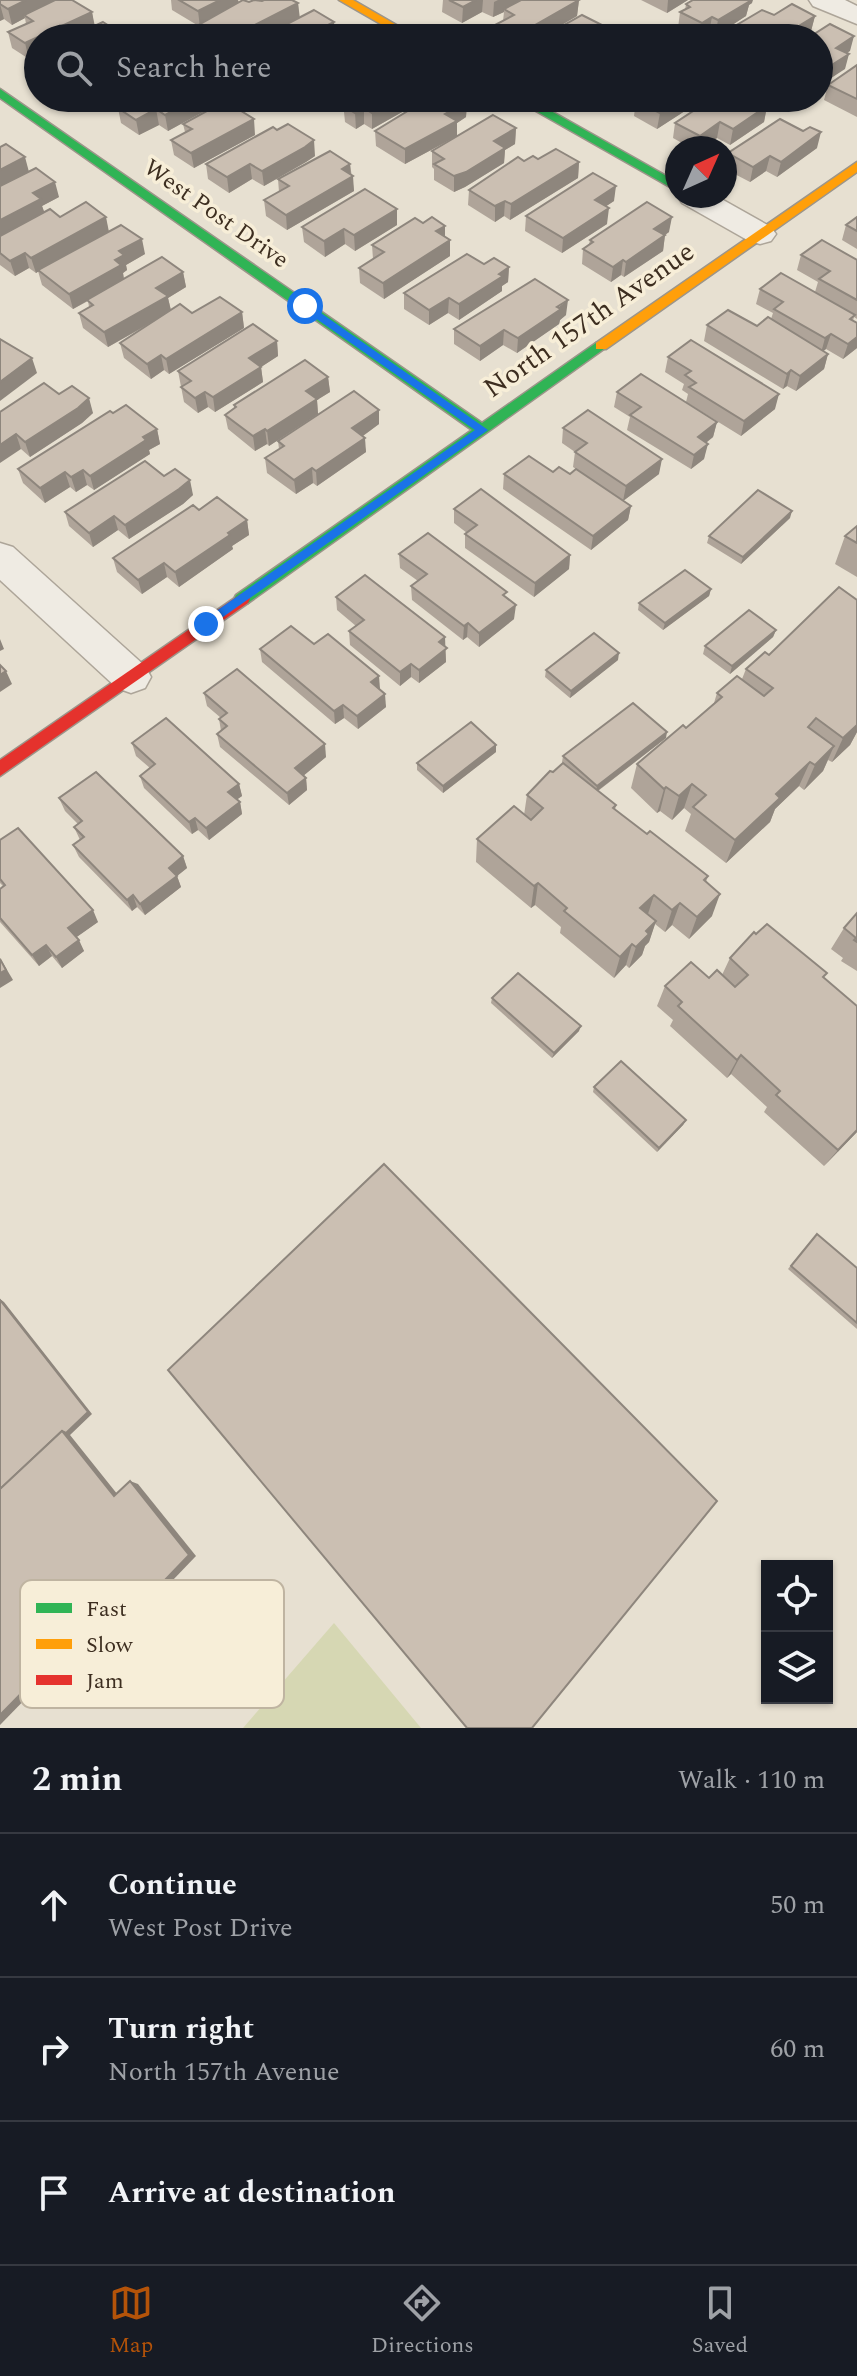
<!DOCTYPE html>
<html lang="en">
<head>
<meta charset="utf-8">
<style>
	:root { --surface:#171b24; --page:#20242c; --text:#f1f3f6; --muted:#9ea1a6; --line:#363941; --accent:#b45309 }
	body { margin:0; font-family:Spectral,serif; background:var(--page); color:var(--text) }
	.controls { position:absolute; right:24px; bottom:24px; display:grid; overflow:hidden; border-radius:0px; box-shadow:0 2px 6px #0004 }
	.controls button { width:72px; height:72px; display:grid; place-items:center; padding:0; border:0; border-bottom:2px solid var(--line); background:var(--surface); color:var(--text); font:40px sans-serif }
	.compass { position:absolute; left:665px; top:136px; width:72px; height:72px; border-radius:50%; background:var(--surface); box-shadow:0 2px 6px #0004; rotate:45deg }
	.stop { position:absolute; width:24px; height:24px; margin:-18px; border:6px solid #1a73e8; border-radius:50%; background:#fff }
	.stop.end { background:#1a73e8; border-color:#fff; box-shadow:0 2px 8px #0008 }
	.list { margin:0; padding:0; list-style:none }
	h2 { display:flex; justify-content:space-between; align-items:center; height:104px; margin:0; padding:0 32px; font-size:34px }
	h2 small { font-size:26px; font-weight:400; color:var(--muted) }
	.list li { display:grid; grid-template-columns:52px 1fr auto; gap:24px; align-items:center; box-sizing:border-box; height:144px; padding:0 32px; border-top:2px solid var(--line) }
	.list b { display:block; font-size:30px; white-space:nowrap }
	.list p { margin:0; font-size:26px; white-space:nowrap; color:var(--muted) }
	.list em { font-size:26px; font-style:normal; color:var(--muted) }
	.icon { flex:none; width:44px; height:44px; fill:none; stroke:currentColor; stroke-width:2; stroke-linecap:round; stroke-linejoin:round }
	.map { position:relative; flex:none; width:857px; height:1728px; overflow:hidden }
	.search { position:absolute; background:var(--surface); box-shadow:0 2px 6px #0004; left:24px; right:24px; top:24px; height:88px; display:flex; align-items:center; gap:20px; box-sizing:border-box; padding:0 28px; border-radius:44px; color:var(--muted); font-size:30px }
	.sheet { height:536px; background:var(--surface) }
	nav { display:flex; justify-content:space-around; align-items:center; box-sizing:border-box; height:112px; border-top:2px solid var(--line); background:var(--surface); font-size:22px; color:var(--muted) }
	nav a { display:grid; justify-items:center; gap:4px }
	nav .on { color:var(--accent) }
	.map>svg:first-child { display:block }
	.green { fill:#d6d7b3 }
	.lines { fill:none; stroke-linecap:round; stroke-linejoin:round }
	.street-casing { stroke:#ada599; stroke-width:3 }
	.fast-casing { stroke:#9c958a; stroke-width:3 }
	.slow-casing { stroke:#9c958a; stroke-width:3 }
	.jam-casing { stroke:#9c958a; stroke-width:3 }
	.street { fill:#efebe3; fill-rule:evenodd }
	.fast { fill:#30b455; fill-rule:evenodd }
	.slow { fill:#ff9f0a; fill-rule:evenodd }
	.jam { fill:#e5322d; fill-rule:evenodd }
	.wall { fill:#afa499 }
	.shaded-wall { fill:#8e867d }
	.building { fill:#cbbfb2; stroke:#8e867d; stroke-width:2 }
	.route { fill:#1a73e8 }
	.labels { text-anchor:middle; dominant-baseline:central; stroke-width:7; stroke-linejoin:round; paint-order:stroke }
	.far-street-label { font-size:24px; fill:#3d2e20; stroke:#f7eed8 }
	.street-label { font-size:28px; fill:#3d2e20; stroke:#f7eed8 }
	.key { fill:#f7eed8; stroke:#bfb4a1; stroke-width:2 }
	.key-label { font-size:22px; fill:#3d2e20 }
</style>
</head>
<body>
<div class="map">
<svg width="857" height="1728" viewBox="0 0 857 1728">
	<rect width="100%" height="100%" fill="#e7e0d1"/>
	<!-- green -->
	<polygon class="green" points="334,1623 421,1728 243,1728"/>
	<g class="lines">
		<defs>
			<g id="street">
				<polygon points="809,0 845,0 857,6 857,24 813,6"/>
				<polygon points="677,196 716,196 771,227 776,234 771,241 760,244 749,241 682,203"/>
				<polygon points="0,543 13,547 145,666 151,677 145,688 131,693 117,688 0,580"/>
			</g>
			<g id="fast">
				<polygon points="0,89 482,423 596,343 606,343 608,346 248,603 236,603 234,599 236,595 472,430 0,98"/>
				<polygon points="513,98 528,98 677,182 677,191"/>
			</g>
			<g id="slow">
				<polygon points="339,0 353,0 419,38 405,38"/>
				<polygon points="857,162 857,172 606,349 596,349 596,343"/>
			</g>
			<polygon id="jam" points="242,593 248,595 250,599 248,603 0,776 0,760"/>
		</defs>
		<!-- street casing -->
		<use href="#street" class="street-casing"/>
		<!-- fast casing -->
		<use href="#fast" class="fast-casing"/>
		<!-- slow casing -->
		<use href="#slow" class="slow-casing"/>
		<!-- jam casing -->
		<use href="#jam" class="jam-casing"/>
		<!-- street -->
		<use href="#street" class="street"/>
		<!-- fast -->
		<use href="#fast" class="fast"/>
		<!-- slow -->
		<use href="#slow" class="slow"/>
		<!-- jam -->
		<use href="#jam" class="jam"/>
	</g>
	<!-- wall -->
	<g class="wall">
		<polygon points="0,0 92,12 94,26 128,38 38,38 38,55 29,59 12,48 8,32 26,24 25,18 12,25 4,19 0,21"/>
		<polygon points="171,0 238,0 239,2 262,1 298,3 299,18 334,22 335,37 197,38 195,27 197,25 172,10"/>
		<polygon points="443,0 579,0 577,16 539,38 493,38 493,26 503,21 504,12 493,17 482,12 462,23 442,12"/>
		<polygon points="641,0 688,0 667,13"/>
		<polygon points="752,3 749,5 746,16 715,36 709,32 698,38 678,28 680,12 685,10 686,4"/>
		<polygon points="774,15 815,16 811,31 800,38 728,38 730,29"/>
		<polygon points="857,65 857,117 824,100 828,85"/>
		<polygon points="90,98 135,98 108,112 90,100"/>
		<polygon points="136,98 209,98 210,108 168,131 159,125 139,135 121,123 118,108"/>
		<polygon points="340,98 411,98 411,107 372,129 364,124 356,129 345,122 344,112 340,109"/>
		<polygon points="641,98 705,98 657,129 634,116 636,101"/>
		<polygon points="467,102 466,117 457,123 457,136 405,164 376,146 375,131"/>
		<polygon points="767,106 764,122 730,145 717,138 702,148 691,148 673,138 675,123"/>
		<polygon points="183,124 255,135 194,168 174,155 171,140 185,132"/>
		<polygon points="516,128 515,144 505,150 504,163 465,187 454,192 434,180 434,169 432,167 432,151"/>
		<polygon points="0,147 59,197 42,206 44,212 109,231 145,254 126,265 127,270 123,273 124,279 183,272 186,287 168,298 171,310 192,313 242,312 244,328 169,374 164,370 151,379 124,358 120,343 153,322 108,347 83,328 79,313 89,307 88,301 73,309 42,285 38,271 36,273 29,268 15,276 0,265"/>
		<polygon points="817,148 777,177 766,171 750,182 725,169 728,153"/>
		<polygon points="315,156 306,162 264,186 252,179 229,193 208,179 206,164"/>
		<polygon points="538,159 579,162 578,178 510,220 504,216 495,222 468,205 469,190 524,161"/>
		<polygon points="350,164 354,191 287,230 266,216 264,200 279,192 278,179"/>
		<polygon points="614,201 606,206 607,224 562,253 525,231 526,216"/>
		<polygon points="397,209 397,225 355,251 345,244 325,257 304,242 302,227"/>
		<polygon points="857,217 857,249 842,240 846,225"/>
		<polygon points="669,232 665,235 663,251 624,277 621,275 611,282 582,264 583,249 589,244 590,240"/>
		<polygon points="445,237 450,256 384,299 360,283 359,268 373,259 372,245"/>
		<polygon points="801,255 857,260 857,319 854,317 853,321 857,323 857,348 843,359 826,349 823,351 828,354 824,369 796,391 787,386 783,389 704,341 707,325 757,326 771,319 773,313 756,304 760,289 815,292 818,282 797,270"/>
		<polygon points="484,264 509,267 508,282 502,286 502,291 459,320 448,313 429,325 404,309 404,293"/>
		<polygon points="566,315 560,320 559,324 517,353 503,345 480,361 454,344 454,329"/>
		<polygon points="277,341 278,356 261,367 263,382 215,412 208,407 198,413 184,402 178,371"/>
		<polygon points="668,357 775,409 741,436 686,402 688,394 682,390 684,384 665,372"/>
		<polygon points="328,377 330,392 317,400 318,414 269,446 267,444 255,451 228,429 225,415 234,408 234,405"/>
		<polygon points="617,392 717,422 713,437 706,443 704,459 691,469 627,430 630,417 614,407"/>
		<polygon points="59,394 93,413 82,423 30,457 21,449 0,412"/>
		<polygon points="379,410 379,424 363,436 366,452 317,486 313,483 296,494 267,473 265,458 279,449 278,441"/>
		<polygon points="113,413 157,429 160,444 149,450 150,454 94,490 87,485 76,492 70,487 45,503 23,483 18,469"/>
		<polygon points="563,428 659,474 623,501 631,506 628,520 591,550 503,489 504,474 553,472 570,474 618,498 573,467 575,452 562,443"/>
		<polygon points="164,476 193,495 183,504 129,539 118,530 93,547 69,526 65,512"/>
		<polygon points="454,509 570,555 569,569 534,597 465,548 465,534 467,533 454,523"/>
		<polygon points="199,510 247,520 249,535 232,546 233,549 179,587 167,577 142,594 117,572 113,558"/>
		<polygon points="790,518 741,564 707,543 709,536"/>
		<polygon points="857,526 857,577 835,564 845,536"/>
		<polygon points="399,554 506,598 514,619 479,647 467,637 463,640 412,600 411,586 418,581 400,568"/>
		<polygon points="711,589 709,596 663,630 638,610 639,603"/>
		<polygon points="336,597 445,647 446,662 419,683 411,677 400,686 350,645 349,631 356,626 337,610"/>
		<polygon points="857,600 857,732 850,745 832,762 828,760 823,771 804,790 799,786 775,809 770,822 726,863 685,831 691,814 684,808 672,820 660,811 657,813 631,788 637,764 686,728 714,703 717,693 742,679 746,669"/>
		<polygon points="776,630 773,637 730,674 703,654 705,646"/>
		<polygon points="314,644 380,689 386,707 358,729 344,718 335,724 262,662 260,649"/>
		<polygon points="618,660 570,698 545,677 546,670"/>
		<polygon points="204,693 326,757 303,776 306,778 307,790 289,805 220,747 217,734 221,731 219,719 221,718 207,706"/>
		<polygon points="666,738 598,791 616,805 615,810 647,834 708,876 706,882 712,916 689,939 672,925 665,932 655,924 649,942 645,946 642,955 629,968 626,965 614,978 560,933 561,927 535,905 531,908 476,862 477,839 524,815 527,795 553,772 568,768 562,762 563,756"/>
		<polygon points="132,743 239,784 242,796 237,799 240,802 242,814 209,840 198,830 192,834 144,788 140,776 150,768 136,756"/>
		<polygon points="496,752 443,793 417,770 417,763"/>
		<polygon points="59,798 183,856 187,868 177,876 181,887 145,915 137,907 132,911 79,857 73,845 80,840 74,827 78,824 65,811"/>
		<polygon points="0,840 98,922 76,937 84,951 62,968 52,956 39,966 0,922 0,889 3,886 0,883"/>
		<polygon points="857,913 857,971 841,961 843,958 831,949 844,928"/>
		<polygon points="730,958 823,978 857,1132 824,1166 764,1112 767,1107 731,1074 727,1078 670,1026 673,1020 657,1006 665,986 722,975"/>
		<polygon points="492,998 579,1031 552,1058 491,1003"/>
		<polygon points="594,1087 686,1120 683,1125 657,1152 593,1092"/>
		<polygon points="813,1238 857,1268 857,1329 788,1269"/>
	</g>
	<!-- shaded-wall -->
	<g class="shaded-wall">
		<polygon points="26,0 61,0 24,15 25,18 12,25 8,9"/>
		<polygon points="220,0 238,0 239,7 200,27 198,11"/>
		<polygon points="476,0 483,0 482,12 462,23 463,7"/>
		<polygon points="498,0 525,0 504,9 504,12 493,17 494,2"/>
		<polygon points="579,0 577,16 539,38 514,38"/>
		<polygon points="668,0 688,0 667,13"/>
		<polygon points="739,0 753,0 752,3 749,5 746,16 715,36 718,20"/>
		<polygon points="298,3 300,19 262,38 229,38"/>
		<polygon points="0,4 4,19 0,21"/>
		<polygon points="92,12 95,27 73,38 38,38 38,55 29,59 25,43"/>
		<polygon points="815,16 811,31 800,38 779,38"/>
		<polygon points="712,17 709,32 699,38 702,23"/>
		<polygon points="334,22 335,37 312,38 312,33"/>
		<polygon points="614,31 613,38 602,38"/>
		<polygon points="854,36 850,51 832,63 836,48"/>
		<polygon points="849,54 845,69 819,86 819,73"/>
		<polygon points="106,98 135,98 108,112"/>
		<polygon points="198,98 209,98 210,108 168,131 165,115"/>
		<polygon points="399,98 411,98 411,107 372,129 372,113"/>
		<polygon points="683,98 705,98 657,129 660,113"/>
		<polygon points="467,102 466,117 457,123 457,136 405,164 405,149 445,114"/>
		<polygon points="767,106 764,122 730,145 733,129"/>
		<polygon points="364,108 364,124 356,129 355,113"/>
		<polygon points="156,109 159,125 139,135 136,120"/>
		<polygon points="254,119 255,135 194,168 191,153"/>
		<polygon points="720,122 717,138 702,148 697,148 700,136"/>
		<polygon points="516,128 515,144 505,150 504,163 465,187 454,192 454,176 494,141"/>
		<polygon points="821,132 817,148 777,177 781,162"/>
		<polygon points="314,140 315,156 306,162 264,186 262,171"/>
		<polygon points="770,156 766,171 750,182 753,167"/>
		<polygon points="25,157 29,172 0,187 0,170"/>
		<polygon points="579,162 578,178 510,220 511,204"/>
		<polygon points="250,164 252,179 229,193 227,177"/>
		<polygon points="350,164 351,177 353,176 354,191 287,230 286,215 342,169"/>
		<polygon points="55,182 59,197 42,206 45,214 0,238 0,220 33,193"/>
		<polygon points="616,186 614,201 593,215 595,200"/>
		<polygon points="505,201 504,216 495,222 495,206"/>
		<polygon points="609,208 607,224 562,253 563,238"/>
		<polygon points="397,209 397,225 355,251 354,235"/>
		<polygon points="106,217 109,232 36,273 31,258"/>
		<polygon points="672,217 669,232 652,244 654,229"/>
		<polygon points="445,226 445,241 436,231"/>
		<polygon points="344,229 345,244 325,257 324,241"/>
		<polygon points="665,235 663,251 624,277 626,262"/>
		<polygon points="142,239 145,254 126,265 127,270 123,273 124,280 73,309 69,294 115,260 119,251"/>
		<polygon points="450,240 450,256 384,299 383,283"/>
		<polygon points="25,253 29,268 15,276 10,261"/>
		<polygon points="623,260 621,275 611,282 613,267"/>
		<polygon points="509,267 508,282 502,286 502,291 459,320 459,304"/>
		<polygon points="183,272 186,287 168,298 171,311 108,347 104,332 156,288"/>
		<polygon points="449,298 448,313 429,325 429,310"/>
		<polygon points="568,300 566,315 560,320 559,324 517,353 518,338"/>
		<polygon points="242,312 244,328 169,374 166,359"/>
		<polygon points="504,330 503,345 480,361 480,346"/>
		<polygon points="831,334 826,349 821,353 825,338"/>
		<polygon points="857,337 857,348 843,359 848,344"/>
		<polygon points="277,341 278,356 261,367 263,382 215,412 213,397 249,358"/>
		<polygon points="828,354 824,369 796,391 800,376"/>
		<polygon points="161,355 164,370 151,379 147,364"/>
		<polygon points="32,358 37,373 0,401 0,382"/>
		<polygon points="791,370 787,386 783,389 787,374"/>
		<polygon points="328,377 330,392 317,400 318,414 269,446 267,431 306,391"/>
		<polygon points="205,392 208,407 198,413 195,398"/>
		<polygon points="779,394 775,409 741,436 744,421"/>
		<polygon points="89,398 93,413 82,423 30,457 25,442"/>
		<polygon points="379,410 379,424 353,443 352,428"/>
		<polygon points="717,422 713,437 694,452 698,437"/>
		<polygon points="157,429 160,444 149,450 150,454 94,490 90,476 143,437"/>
		<polygon points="265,429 267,444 255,451 253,436"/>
		<polygon points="16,434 21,449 0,463 0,445"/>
		<polygon points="365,438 366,452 317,486 316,471"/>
		<polygon points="708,444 704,459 691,469 694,455"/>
		<polygon points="662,459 659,474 623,501 626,486"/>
		<polygon points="312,468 313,483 296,494 294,480"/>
		<polygon points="83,470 87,485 76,492 71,477"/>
		<polygon points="65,472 70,487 45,503 40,488"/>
		<polygon points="190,480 193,495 183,504 129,539 125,525"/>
		<polygon points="631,506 628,520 591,550 593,536"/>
		<polygon points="792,511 790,518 741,564 743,557"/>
		<polygon points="114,516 118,530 93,547 89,533"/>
		<polygon points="247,520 249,535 232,546 233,549 179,587 175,572"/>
		<polygon points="570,555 569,569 534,597 535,583"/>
		<polygon points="164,563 167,577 142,594 138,580"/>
		<polygon points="711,589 709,596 663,630 665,623"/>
		<polygon points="516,605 514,619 479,647 479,633"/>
		<polygon points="468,623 467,637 463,640 464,626"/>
		<polygon points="776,630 773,637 730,674 732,666"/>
		<polygon points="445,637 446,662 419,683 419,670 439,642"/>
		<polygon points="0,639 4,649 0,651"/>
		<polygon points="619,653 618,660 570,698 571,691"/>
		<polygon points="411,664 411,677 400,686 400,672"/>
		<polygon points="6,671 12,684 0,692 0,675"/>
		<polygon points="379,676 380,689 371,682"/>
		<polygon points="385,694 386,707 358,729 357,716"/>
		<polygon points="343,705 344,718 335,724 334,711"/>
		<polygon points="857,719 857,732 850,745 832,762 843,738"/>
		<polygon points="667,732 666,738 596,792 597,786"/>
		<polygon points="325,744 326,757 297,781 295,768"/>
		<polygon points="496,745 496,752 443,793 443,786"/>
		<polygon points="834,746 823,771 804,790 815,765"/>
		<polygon points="810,762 799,786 775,809 770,822 726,863 735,840 776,794"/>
		<polygon points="306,778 307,790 289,805 287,793"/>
		<polygon points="239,784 242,796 231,804 228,792"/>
		<polygon points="692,784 684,808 672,820 679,796"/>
		<polygon points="666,787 660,811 657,813 664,789"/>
		<polygon points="240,802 242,814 209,840 206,828"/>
		<polygon points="195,818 198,830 192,834 189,822"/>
		<polygon points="183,856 187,868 177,876 181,887 145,915 140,904 169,868"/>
		<polygon points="538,883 535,905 531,908 534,886"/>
		<polygon points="720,894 712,916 689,939 697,917"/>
		<polygon points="133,895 137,907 132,911 127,900"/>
		<polygon points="654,895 647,917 640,908"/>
		<polygon points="680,903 672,925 665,932 672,910"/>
		<polygon points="93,910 98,922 74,939 68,928"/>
		<polygon points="656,921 649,942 645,946 642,955 629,968 636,947 646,931"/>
		<polygon points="79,940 84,951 62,968 56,957"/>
		<polygon points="632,944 626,965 614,978 620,957"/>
		<polygon points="46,945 52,956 39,966 32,955"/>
		<polygon points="0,958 13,980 0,988"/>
		<polygon points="581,1026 579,1031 552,1058 554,1053"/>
		<polygon points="741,1055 731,1074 727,1078 737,1060"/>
		<polygon points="686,1120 683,1125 657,1152 659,1148"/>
		<polygon points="857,1130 857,1132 824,1166 838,1150"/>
		<polygon points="0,1299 4,1302 92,1414 70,1435 122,1500 0,1500"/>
		<polygon points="130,1481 138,1484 196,1556 124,1631 116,1631"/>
		<polygon points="101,1612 110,1612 0,1725 0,1715"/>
	</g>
	<!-- building -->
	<g class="building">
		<polygon points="0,0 26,0 8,9 0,4"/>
		<polygon points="55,0 72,0 92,12 25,43 8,32 33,21 24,15"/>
		<polygon points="179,0 220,0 198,11"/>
		<polygon points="243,0 249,2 254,0 262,1 264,0 292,0 298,3 229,38 214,38 195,27"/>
		<polygon points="449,0 476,0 463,7"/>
		<polygon points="521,0 579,0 514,37 493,26 514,15 504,9"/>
		<polygon points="693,0 748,0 750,1 718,20 712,17 702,23 680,12 690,7 686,4"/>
		<polygon points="792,4 815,16 779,38 747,38 730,29 762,10 774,15"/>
		<polygon points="314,10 334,22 312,33 321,38 260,38"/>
		<polygon points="582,15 614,31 602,38 541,38"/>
		<polygon points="103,22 128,38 69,38"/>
		<polygon points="830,24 854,36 836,48 849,54 819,73 819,38 808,38"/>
		<polygon points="857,65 857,99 828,85"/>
		<polygon points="136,98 198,98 165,115 156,109 136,120 118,108"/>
		<polygon points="346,98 399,98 372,113 364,108 355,113 344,106 352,102"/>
		<polygon points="429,98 460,98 467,102 445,114 457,121 405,149 375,131"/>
		<polygon points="641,98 683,98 660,113 636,101"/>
		<polygon points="713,98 751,98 767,106 733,129 720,122 700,136 675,123"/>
		<polygon points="225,101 254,119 191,153 171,140 192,129 183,124"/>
		<polygon points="493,115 516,128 494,141 505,148 466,172 454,176 434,164 444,159 432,151"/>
		<polygon points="780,119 803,131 810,127 821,132 781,162 770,156 753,167 728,153"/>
		<polygon points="288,124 314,140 305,147 262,171 250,164 227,177 206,164 273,127 277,130"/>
		<polygon points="6,144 25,157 0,170 0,147"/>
		<polygon points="556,149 579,162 511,204 505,201 495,206 469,190 518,157 524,161 533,156 538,159"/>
		<polygon points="330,151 350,164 342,169 353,176 286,215 264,200 289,186 278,179"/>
		<polygon points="36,168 55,182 33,193 41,199 0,220 0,186"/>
		<polygon points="593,173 616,186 595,200 609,208 563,238 526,216"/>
		<polygon points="365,189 397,209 354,235 344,229 324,241 302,227"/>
		<polygon points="86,202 106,217 31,258 25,253 10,261 0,253 0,236 50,209 60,217"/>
		<polygon points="647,202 672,217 654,229 665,235 626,262 623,260 613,267 583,249 593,242 590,240"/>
		<polygon points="432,217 445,226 436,231 450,240 383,283 359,268 384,252 372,245 415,218 423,223"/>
		<polygon points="857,217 857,231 846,225"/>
		<polygon points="121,225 142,239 119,251 124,255 115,260 121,265 69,294 38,270"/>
		<polygon points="822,240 857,260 857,300 819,279 830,271 801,255"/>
		<polygon points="467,254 484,264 494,258 509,267 499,274 503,276 459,304 449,298 429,310 404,293"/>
		<polygon points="162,257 183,272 156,288 168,296 104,332 79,313 93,305 87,300"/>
		<polygon points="781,273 855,315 850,319 857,323 857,337 848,344 831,334 825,338 774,309 783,302 760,289"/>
		<polygon points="535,279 568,300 557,307 561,309 518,338 504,330 480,346 454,329"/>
		<polygon points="220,297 242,312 166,359 161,355 147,364 120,343 180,304 192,313"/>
		<polygon points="728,310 757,326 768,317 828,354 800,376 791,370 787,374 707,325"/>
		<polygon points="253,324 277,341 249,358 261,367 213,397 205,392 195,398 181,387 191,381 178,371"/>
		<polygon points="0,339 32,358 0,382"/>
		<polygon points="691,340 779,394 744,421 689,387 696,383 685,375 691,371 668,357"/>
		<polygon points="305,360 328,377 306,391 317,399 267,431 265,429 253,436 225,415 236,407 234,405"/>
		<polygon points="641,374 717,422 698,437 708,444 694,455 630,415 641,407 617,392"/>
		<polygon points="44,383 59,394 72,386 89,398 78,408 25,442 16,434 0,445 0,412"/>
		<polygon points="354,391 379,410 352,428 365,438 316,471 312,468 294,480 265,458 284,446 278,441"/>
		<polygon points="126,405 157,429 143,437 146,440 90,476 83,470 71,477 65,472 40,488 18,469 110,411 113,413"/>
		<polygon points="588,410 662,459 626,486 575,452 587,443 563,428"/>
		<polygon points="529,456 553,472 559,467 570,474 576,469 631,506 593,536 504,474"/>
		<polygon points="145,461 164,476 175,469 190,480 179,489 125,525 114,516 89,533 65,512"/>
		<polygon points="481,489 570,555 535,583 465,534 477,525 454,509"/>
		<polygon points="758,490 792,511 743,557 709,536"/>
		<polygon points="217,497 247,520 228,533 230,535 175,572 164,563 138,580 113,558 193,505 199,510"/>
		<polygon points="857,526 857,543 845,536"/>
		<polygon points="428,533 507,592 503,595 516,605 479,633 468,623 464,626 411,586 427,574 399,554"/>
		<polygon points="685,570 711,589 665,623 639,603"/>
		<polygon points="365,575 445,637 439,642 447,648 419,670 411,664 400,672 349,631 364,620 336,597"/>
		<polygon points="839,587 857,600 857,725 843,738 816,718 808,727 834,746 815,765 810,762 776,794 780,798 735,840 693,807 706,795 692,784 679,796 666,787 664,789 637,764 683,725 686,728 722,697 717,693 737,676 764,696 773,688 746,669 765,652 769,655"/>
		<polygon points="749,610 776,630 732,666 705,646"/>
		<polygon points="291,626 314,644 328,634 379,676 371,682 385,694 357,716 343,705 334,711 260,649"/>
		<polygon points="594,633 619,653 571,691 546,670"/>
		<polygon points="0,665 6,671 0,675"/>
		<polygon points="237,669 325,744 295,768 306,778 287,793 217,734 227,726 219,719 227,713 204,693"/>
		<polygon points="633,703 667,732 597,786 563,756"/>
		<polygon points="166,718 239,784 228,792 240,802 206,828 195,818 189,822 140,776 155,764 132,743"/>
		<polygon points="471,722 496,745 443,786 417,763"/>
		<polygon points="563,763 616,805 613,808 647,834 650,831 708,876 704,880 720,894 697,917 680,903 672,910 654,895 640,908 656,921 646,931 649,934 636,947 632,944 620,957 564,911 567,908 538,883 534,886 477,839 514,806 531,820 543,808 527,795 550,771 553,772"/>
		<polygon points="96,772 183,856 169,868 177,876 140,904 133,895 127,900 73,845 84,837 74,827 82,821 59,798"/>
		<polygon points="18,828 93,910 68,928 79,940 56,957 46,945 32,955 0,918 0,889 5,885 0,879 0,840"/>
		<polygon points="857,913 857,942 854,940 856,938 844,928"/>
		<polygon points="767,924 827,973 823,977 857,1006 857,1130 838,1150 776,1095 780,1091 741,1055 737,1060 678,1006 682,1002 665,986 691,962 709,978 717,970 735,987 748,975 730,958 754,932 756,934"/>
		<polygon points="0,959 6,970 0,973"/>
		<polygon points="518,973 581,1026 554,1053 492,998"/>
		<polygon points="621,1061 686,1120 659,1148 594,1087"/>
		<polygon points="384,1164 717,1501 532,1728 467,1728 168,1370"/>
		<polygon points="817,1234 857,1268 857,1323 791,1266"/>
		<polygon points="0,1300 88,1412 66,1433 62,1431 0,1489"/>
		<polygon points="62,1431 114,1496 130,1481 189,1555 116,1631 101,1612 0,1715 0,1489"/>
	</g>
	<!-- route -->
	<polygon class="route" points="301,304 308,304 488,430 206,629 201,624 202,621 475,430 301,308"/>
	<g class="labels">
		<!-- far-street labels -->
		<g class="far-street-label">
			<text transform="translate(216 214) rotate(35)">West Post Drive</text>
		</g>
		<!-- street labels -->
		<g class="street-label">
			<text transform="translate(589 320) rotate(-35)">North 157th Avenue</text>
		</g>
	</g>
	<!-- legend -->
	<rect x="20" y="1580" width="264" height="128" rx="12" class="key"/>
	<rect x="36" y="1603" width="36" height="10" fill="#30b455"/>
	<rect x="36" y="1639" width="36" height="10" fill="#ff9f0a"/>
	<rect x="36" y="1675" width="36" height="10" fill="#e5322d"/>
	<g class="key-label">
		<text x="86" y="1616">Fast</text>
		<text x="86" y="1652">Slow</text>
		<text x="86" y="1688">Jam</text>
	</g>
</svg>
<div class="controls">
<button><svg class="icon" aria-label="locate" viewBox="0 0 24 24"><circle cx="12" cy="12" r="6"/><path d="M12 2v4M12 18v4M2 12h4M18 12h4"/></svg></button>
<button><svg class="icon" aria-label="layers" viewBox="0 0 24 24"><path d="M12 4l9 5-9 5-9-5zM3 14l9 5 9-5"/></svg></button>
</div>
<svg class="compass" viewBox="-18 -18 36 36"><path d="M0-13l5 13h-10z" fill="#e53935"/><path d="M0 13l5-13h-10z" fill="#9ea1a6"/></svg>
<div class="stop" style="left:305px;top:306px"></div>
<div class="stop end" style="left:206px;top:624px"></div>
<div class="search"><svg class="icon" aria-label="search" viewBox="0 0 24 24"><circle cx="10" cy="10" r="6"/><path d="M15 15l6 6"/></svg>Search here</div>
</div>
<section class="sheet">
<h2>2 min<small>Walk · 110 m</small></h2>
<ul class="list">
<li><svg class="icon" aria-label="ahead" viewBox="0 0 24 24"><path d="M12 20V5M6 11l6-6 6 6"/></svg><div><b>Continue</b><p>West Post Drive</p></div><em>50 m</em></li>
<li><svg class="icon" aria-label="right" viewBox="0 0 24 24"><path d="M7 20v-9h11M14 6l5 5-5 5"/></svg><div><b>Turn right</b><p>North 157th Avenue</p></div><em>60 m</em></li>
<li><svg class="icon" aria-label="arrive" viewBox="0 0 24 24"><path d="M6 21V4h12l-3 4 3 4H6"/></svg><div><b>Arrive at destination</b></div></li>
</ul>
</section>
<nav>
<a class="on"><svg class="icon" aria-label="map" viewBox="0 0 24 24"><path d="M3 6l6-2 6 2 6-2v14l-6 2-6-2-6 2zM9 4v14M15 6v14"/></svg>Map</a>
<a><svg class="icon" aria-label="directions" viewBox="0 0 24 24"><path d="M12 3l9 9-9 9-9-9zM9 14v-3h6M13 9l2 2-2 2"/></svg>Directions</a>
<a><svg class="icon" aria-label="saved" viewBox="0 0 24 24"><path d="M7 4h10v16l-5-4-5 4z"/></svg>Saved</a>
</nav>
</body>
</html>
